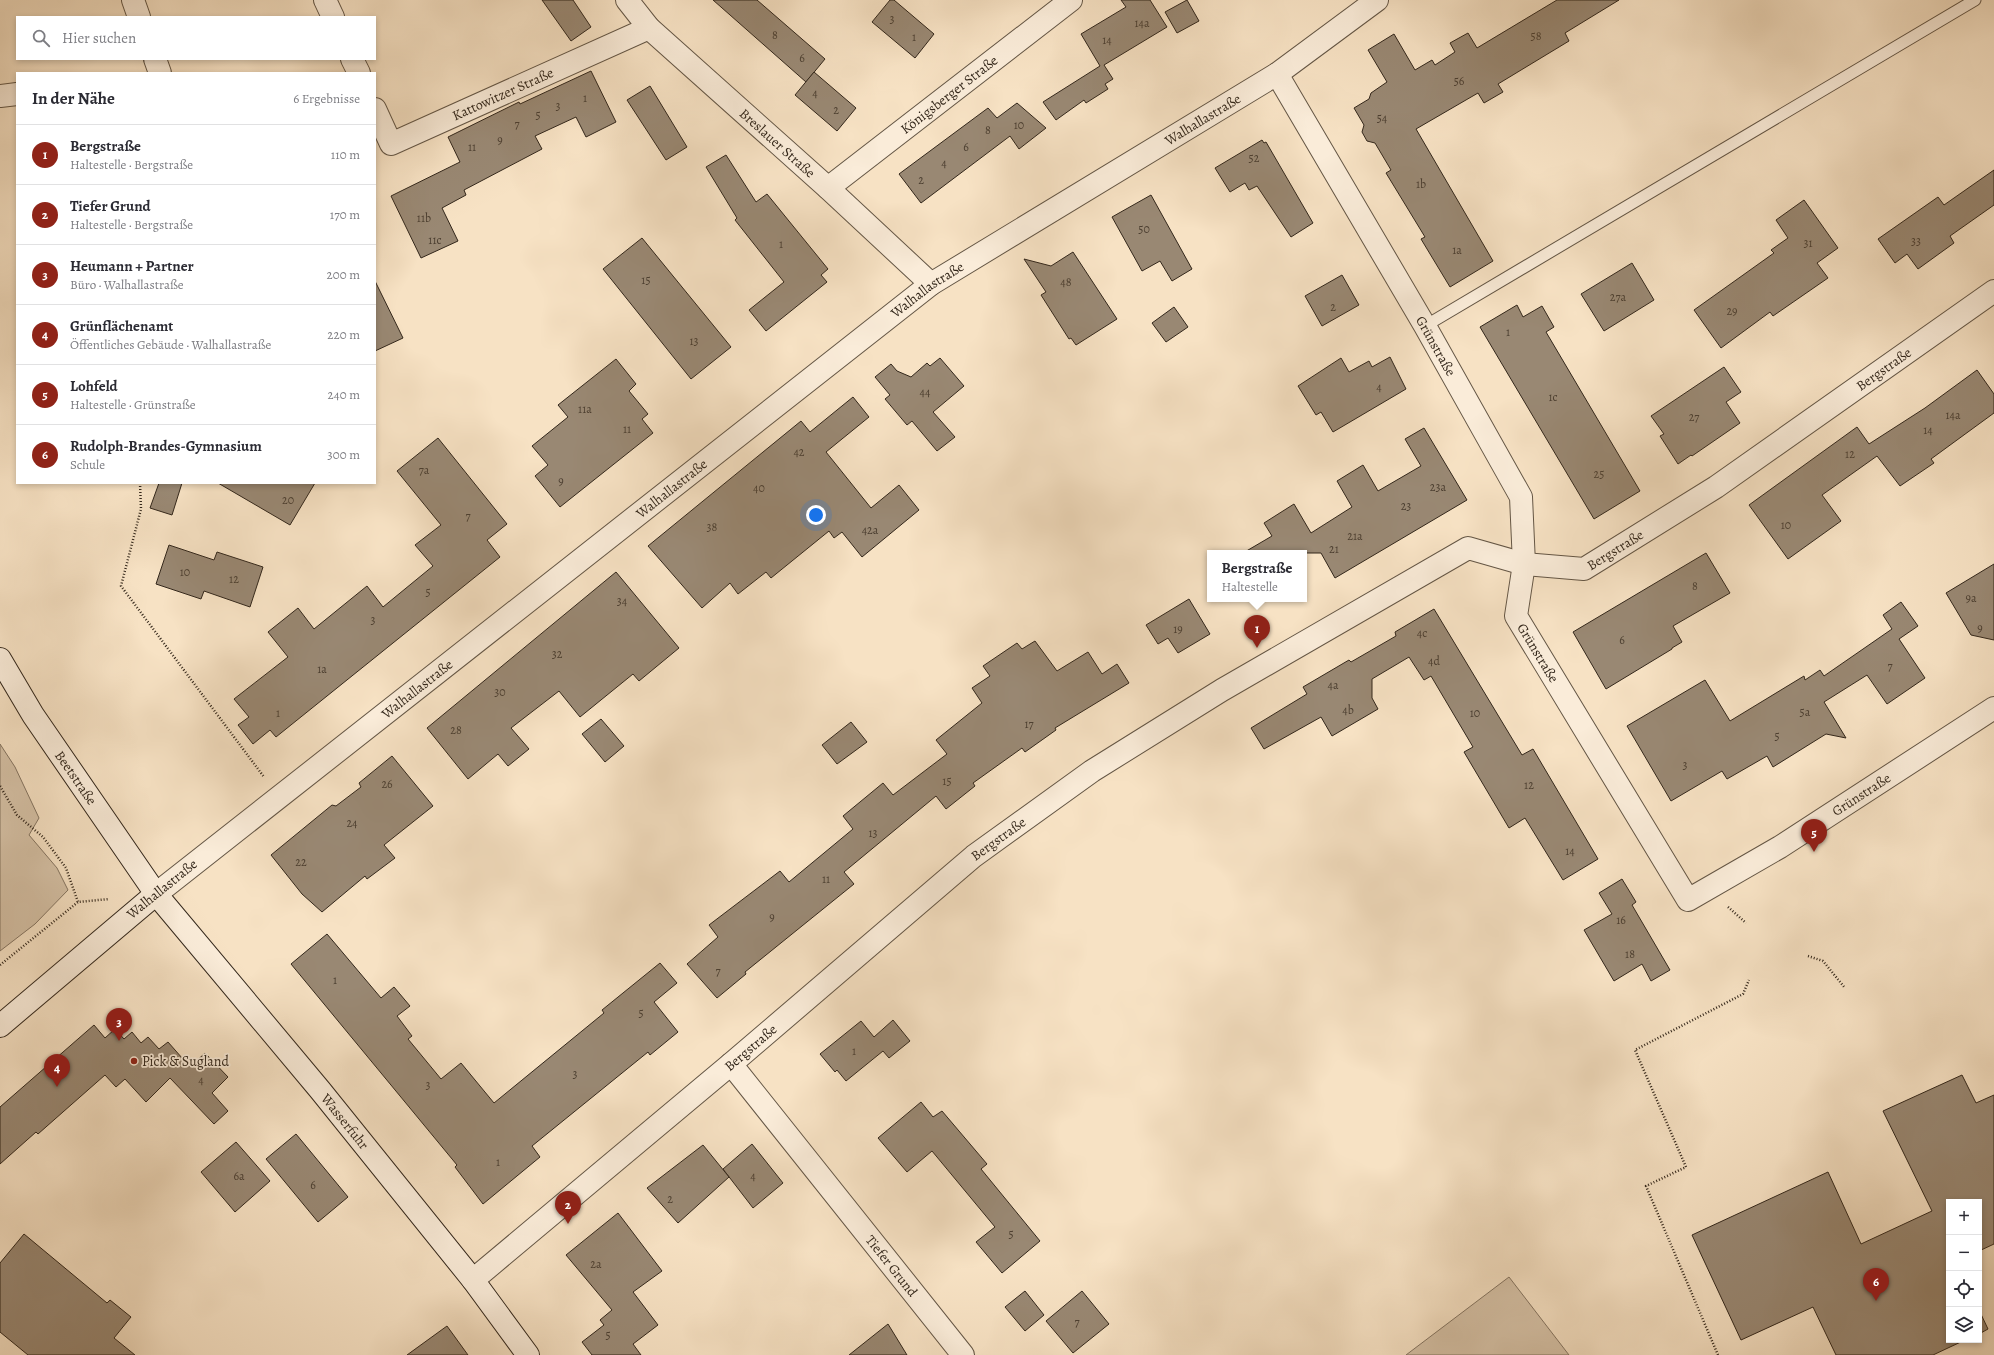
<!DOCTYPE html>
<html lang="de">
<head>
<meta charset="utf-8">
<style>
	:root { --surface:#fff; --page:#f7f7f7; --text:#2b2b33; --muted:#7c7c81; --line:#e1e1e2; --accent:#8f2418 }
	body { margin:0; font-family:Alegreya,serif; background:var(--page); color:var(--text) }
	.controls { position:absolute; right:12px; bottom:12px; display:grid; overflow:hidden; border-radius:0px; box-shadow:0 2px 6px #0003 }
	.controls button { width:36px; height:36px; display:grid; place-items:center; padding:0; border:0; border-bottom:1px solid var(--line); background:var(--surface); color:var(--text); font:20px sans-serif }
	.you { position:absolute; left:816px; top:515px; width:14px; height:14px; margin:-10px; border:3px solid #fff; border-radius:50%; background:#1a73e8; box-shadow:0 0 0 6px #1a73e833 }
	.badge { display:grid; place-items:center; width:26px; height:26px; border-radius:50%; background:var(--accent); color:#fff; font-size:13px; font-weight:700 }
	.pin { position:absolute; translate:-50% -33px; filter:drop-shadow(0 1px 2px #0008) }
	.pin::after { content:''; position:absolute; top:21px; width:14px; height:12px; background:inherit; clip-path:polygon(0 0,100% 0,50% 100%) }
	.popup { position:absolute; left:1207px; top:550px; width:100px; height:52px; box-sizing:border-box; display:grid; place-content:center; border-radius:0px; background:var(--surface); filter:drop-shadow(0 1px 3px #0005); font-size:13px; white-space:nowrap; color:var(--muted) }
	.popup b { font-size:15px; color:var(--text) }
	.popup::after { content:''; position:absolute; left:50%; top:100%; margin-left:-8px; border:8px solid transparent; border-top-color:var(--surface) }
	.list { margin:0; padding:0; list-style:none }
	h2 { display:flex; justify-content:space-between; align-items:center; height:52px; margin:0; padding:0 16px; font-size:17px }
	h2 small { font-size:13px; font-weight:400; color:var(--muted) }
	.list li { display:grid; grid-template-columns:26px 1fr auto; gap:12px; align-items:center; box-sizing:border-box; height:60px; padding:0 16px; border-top:1px solid var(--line) }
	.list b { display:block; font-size:15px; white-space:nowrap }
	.list p { margin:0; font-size:13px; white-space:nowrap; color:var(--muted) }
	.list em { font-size:13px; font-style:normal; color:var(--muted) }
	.icon { flex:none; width:22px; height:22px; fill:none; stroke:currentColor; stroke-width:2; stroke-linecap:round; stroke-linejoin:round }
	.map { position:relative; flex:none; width:1994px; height:1355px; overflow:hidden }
	.search { position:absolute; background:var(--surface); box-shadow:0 2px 6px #0003; left:16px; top:16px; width:360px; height:44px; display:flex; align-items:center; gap:10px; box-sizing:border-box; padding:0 14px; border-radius:0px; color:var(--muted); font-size:15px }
	.panel { position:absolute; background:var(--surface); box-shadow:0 2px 6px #0003; left:16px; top:72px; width:360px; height:412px; border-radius:0px }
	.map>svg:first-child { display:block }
	.green { fill:#d6c2a7; stroke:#847461 }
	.building { fill:#998873; stroke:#33271b }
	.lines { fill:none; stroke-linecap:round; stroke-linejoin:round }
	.service-casing { stroke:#645645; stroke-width:13 }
	.minor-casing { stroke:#645645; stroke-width:24 }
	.secondary-casing { stroke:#33271b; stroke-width:24 }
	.path { stroke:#33271b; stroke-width:2.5; stroke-dasharray:1 2; stroke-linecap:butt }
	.service { stroke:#faecd9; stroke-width:11 }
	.minor { stroke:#faecd9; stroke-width:22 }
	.secondary { stroke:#faecd9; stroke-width:22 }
	.poi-dot { fill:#8f2418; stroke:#faecd9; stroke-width:1.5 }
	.labels { text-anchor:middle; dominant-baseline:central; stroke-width:3.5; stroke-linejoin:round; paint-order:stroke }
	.number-label { font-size:12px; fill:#4c3f31 }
	.street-label { font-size:14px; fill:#33271b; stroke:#faecd9 }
	.poi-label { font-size:14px; fill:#33271b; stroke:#faecd9; text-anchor:start }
</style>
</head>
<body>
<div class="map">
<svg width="1994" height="1355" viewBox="0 0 1994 1355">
	<rect width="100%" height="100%" fill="#f7e2c4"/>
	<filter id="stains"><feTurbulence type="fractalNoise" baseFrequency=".005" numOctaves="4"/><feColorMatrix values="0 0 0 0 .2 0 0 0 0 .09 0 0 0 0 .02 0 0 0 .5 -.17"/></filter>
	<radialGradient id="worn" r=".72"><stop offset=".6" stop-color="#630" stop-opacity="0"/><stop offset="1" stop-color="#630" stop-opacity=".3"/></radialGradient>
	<!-- green -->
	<g class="green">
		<polygon points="0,744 15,767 39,818 29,835 57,868 68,890 35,924 0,951"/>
		<polygon points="1509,1277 1569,1355 1406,1355"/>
	</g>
	<!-- building -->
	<g class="building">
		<polygon points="542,0 573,0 591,27 571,41"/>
		<polygon points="713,0 757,0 825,59 806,82"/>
		<polygon points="890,0 894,0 934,34 915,58 872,22"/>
		<polygon points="1121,0 1150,0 1167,27 1104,65 1113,79 1105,84 1108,89 1086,103 1084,100 1056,120 1043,102 1100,66 1081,34 1126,7"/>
		<polygon points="1187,0 1199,21 1177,33 1165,12"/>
		<polygon points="1557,0 1619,0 1565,33 1569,41 1498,84 1503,92 1484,103 1478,93 1416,129 1493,261 1450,287 1421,239 1425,237 1386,173 1391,170 1375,143 1367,141 1362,132 1364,125 1354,108 1369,99 1371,93 1387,82 1368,50 1394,34 1415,70 1432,60 1435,65 1455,52 1450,43 1468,33 1477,48"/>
		<polygon points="591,71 616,122 586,137 576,117 535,136 542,149 464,190 466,195 442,208 458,241 421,258 391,196 460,162 448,137 519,102 520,104"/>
		<polygon points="814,72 856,108 837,131 795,95"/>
		<polygon points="650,86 687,147 666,160 627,100"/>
		<polygon points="1017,103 1046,128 1019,149 1010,136 921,203 899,174 988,108 997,118"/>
		<polygon points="1262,140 1264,143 1266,142 1313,223 1291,237 1257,186 1249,190 1245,183 1230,192 1215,168"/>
		<polygon points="726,155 756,202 767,194 828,269 821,275 827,282 766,331 749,310 784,282 735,220 737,218 706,167"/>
		<polygon points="1994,170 1994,205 1950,236 1954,243 1918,269 1907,254 1895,263 1878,239 1938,197 1944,205"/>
		<polygon points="1151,195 1192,269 1172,281 1160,261 1142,271 1112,217"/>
		<polygon points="1804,200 1838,248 1817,263 1828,278 1773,316 1770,312 1721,348 1694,310 1774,253 1771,250 1788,238 1776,220"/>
		<polygon points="642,238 731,347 691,379 603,269"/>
		<polygon points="1073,252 1117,319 1076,345 1071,338 1069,339 1041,295 1046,292 1024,259 1051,266"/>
		<polygon points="1632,263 1654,300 1604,331 1581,294"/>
		<polygon points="1342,275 1359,305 1322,326 1305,296"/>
		<polygon points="375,281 403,338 375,351"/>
		<polygon points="1517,305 1523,317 1542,306 1554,327 1546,332 1640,491 1594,519 1480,327"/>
		<polygon points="1174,307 1188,327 1166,342 1152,323"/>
		<polygon points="1390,357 1406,389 1333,432 1321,412 1316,415 1298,386 1341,358 1349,372 1369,361 1372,367"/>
		<polygon points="940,358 964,386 933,412 955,437 937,451 912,421 907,425 885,399 890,395 875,377 891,364 897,371 911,377 927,363 930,366"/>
		<polygon points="616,359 636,384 629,391 648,414 642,419 653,433 560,507 535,476 548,465 532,446 568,417 558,405"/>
		<polygon points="1724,367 1741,392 1726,402 1740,423 1692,456 1691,455 1678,464 1660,436 1664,434 1651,416"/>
		<polygon points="1977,370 1994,394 1994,413 1931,459 1934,463 1900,486 1877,456 1822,495 1841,521 1788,559 1749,505 1857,427 1869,444 1925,408"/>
		<polygon points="853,397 869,417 826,452 871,508 899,485 919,510 862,557 842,532 834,538 829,531 771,578 766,572 738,594 730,583 702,608 648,546 801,421 810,432"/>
		<polygon points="1424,428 1467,500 1335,578 1321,553 1243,553 1272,536 1264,523 1294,504 1311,533 1352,507 1337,481 1363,465 1378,491 1421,466 1405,439"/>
		<polygon points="438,438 507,524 487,540 500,557 276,737 270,730 253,744 238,725 249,717 234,699 288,657 268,632 298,608 314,629 367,586 383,607 433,566 415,545 441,525 397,471"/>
		<polygon points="159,483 182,483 172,515 150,508"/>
		<polygon points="218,483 315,483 290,525"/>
		<polygon points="169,545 214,560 217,552 263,567 250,607 204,591 201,599 156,584"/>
		<polygon points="1706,553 1730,593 1673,626 1682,642 1672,648 1672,649 1606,689 1573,632"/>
		<polygon points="1994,564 1994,640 1971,635 1946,593"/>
		<polygon points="616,572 679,648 639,681 633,674 580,717 559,691 511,728 529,749 508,766 498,754 468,779 427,728"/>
		<polygon points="1189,599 1210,634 1178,653 1168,638 1158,644 1146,625"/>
		<polygon points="1901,602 1918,626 1899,639 1925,678 1887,704 1867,675 1824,702 1846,738 1826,734 1773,767 1767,756 1727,779 1722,771 1671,801 1627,726 1705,680 1730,721 1804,676 1805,680 1820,670 1824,676 1892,629 1883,615"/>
		<polygon points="1434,609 1522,755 1533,749 1598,859 1563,880 1525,818 1509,828 1464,752 1473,747 1431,676 1424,680 1409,657 1372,679 1372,698 1378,709 1332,736 1321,717 1264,749 1251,728 1307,694 1303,687 1349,660 1351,662 1396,636 1395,632"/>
		<polygon points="1035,641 1057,671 1088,652 1102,674 1117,664 1129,683 1055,728 1056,730 1025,752 1022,748 973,783 975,786 946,809 936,796 844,872 854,884 745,972 746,974 717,998 687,964 718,937 709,925 780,871 789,882 853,829 843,816 883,783 893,795 947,754 936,740 982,703 972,688 990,676 983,666 1017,643 1022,649"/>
		<polygon points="601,719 624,746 605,762 582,734"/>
		<polygon points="851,722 867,742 837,764 822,745"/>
		<polygon points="392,756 433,806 384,845 395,858 367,879 365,876 322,912 302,894 271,855 332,805 336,806 361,787 359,783"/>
		<polygon points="1622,879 1636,902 1632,905 1670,970 1651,981 1642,964 1614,981 1584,930 1612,914 1599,893"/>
		<polygon points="327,934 381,998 394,987 410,1006 397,1016 412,1036 408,1039 441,1079 461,1063 494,1103 604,1013 602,1010 660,963 677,983 654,1002 678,1032 650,1055 648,1052 532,1146 540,1157 483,1204 455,1167 457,1165 291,964"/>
		<polygon points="893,1020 910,1041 889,1058 883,1051 846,1081 837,1070 835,1072 820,1054 861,1021 874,1037"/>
		<polygon points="94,1025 105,1038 115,1029 124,1039 132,1032 141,1043 148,1037 159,1049 168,1042 190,1067 205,1053 228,1077 212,1093 228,1111 214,1124 170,1078 146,1102 125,1079 116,1087 105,1075 38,1134 36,1132 0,1164 0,1107"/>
		<polygon points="1962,1075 1976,1103 1994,1095 1994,1244 1979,1251 1979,1202 1949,1202 1949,1340 1965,1340 1933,1355 1836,1355 1813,1307 1741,1340 1692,1235 1828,1172 1861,1244 1932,1211 1883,1111"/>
		<polygon points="921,1102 933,1117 942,1111 987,1164 981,1169 1040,1241 1002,1273 976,1242 995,1227 932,1151 907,1172 878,1138"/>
		<polygon points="296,1134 348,1197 318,1222 266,1159"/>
		<polygon points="236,1142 270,1181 235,1212 201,1172"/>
		<polygon points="752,1144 783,1183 753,1208 723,1169"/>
		<polygon points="703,1145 729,1177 678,1223 647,1188"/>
		<polygon points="618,1213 662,1271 633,1292 658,1325 633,1344 641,1355 592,1355 582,1342 604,1325 600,1320 612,1310 566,1255"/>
		<polygon points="24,1234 107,1303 110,1300 131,1317 114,1338 135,1355 28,1355 0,1332 0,1263"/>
		<polygon points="1025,1291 1044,1315 1025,1331 1005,1307"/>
		<polygon points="1082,1291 1109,1324 1073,1353 1046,1321"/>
		<polygon points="1979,1310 1988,1329 1979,1334"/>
		<polygon points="888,1324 907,1355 849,1355"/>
		<polygon points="447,1326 468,1355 407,1355"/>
	</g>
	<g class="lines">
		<defs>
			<polyline id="service" points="1425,326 1975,0"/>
			<g id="minor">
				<polyline points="133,0 139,17"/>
				<polyline points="325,0 333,17"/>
				<path id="s1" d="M627,0L649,28L828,188L931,284"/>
				<polyline points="155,59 160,73"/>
				<polyline points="352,59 359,73"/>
				<path id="s2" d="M1277,74L1425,326L1521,497L1524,564L1516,616L1688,900L1780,847L1994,708"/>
				<polyline points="0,96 17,94"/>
				<path id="s3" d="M375,109L391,144L649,28"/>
				<path id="s4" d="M828,188L1071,0"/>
				<path id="s5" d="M156,894L931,284L1277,74L1377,0"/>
				<path id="s6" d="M731,1064L963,1355"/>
				<path id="s7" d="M473,1280L731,1064L974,856L1092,771L1222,690L1468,548L1524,564L1584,569L1716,487L1994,291"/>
			</g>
			<g id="secondary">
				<path id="s8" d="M0,659L33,715L156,894L320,1090L473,1280L528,1355"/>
				<polyline points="0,1026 156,894"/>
			</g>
		</defs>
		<!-- service casing -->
		<use href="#service" class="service-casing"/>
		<!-- minor casing -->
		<use href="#minor" class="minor-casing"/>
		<!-- secondary casing -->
		<use href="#secondary" class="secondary-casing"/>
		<!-- path -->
		<g class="path">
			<polyline points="140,483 141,509 121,586 264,777"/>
			<polyline points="0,786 17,815 43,837 66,868 78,902"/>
			<polyline points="1728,907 1746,923"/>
			<polyline points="1808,956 1823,961 1845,988"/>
			<polyline points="0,965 78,902 109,899"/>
			<polyline points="1718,1355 1646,1186 1686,1167 1635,1050 1743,994 1749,980"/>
		</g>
		<!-- service -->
		<use href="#service" class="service"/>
		<!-- minor -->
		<use href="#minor" class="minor"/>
		<!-- secondary -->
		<use href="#secondary" class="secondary"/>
	</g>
	<!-- markers -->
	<circle class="poi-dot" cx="134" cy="1061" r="4"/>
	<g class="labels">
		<!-- number labels -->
		<g class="number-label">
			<text x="892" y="19">3</text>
			<text x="1142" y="23">14a</text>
			<text x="775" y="35">8</text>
			<text x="1536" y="36">58</text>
			<text x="914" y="37">1</text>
			<text x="1107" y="40">14</text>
			<text x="802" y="58">6</text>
			<text x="1459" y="81">56</text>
			<text x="815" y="93">4</text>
			<text x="585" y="98">1</text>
			<text x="558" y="106">3</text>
			<text x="836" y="110">2</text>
			<text x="538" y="115">5</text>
			<text x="1382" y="118">54</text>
			<text x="517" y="124">7</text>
			<text x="1019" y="125">10</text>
			<text x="988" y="130">8</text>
			<text x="500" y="140">9</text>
			<text x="472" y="147">11</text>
			<text x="966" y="147">6</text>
			<text x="1254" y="158">52</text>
			<text x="944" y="163">4</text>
			<text x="921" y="180">2</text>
			<text x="1421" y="184">1b</text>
			<text x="424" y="218">11b</text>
			<text x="1144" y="229">50</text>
			<text x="435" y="240">11c</text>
			<text x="1916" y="241">33</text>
			<text x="1808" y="243">31</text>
			<text x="781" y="244">1</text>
			<text x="1457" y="250">1a</text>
			<text x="646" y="280">15</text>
			<text x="1066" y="282">48</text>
			<text x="1618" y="297">27a</text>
			<text x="1333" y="307">2</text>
			<text x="1732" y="311">29</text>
			<text x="1508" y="332">1</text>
			<text x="694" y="341">13</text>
			<text x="1379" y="387">4</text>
			<text x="925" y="392">44</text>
			<text x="1553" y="397">1c</text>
			<text x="585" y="409">11a</text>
			<text x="1953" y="415">14a</text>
			<text x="1694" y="417">27</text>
			<text x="627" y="429">11</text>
			<text x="1928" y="430">14</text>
			<text x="799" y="452">42</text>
			<text x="1850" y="454">12</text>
			<text x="424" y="470">7a</text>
			<text x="1599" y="474">25</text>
			<text x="561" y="481">9</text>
			<text x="1438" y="487">23a</text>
			<text x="759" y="488">40</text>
			<text x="288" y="500">20</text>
			<text x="1406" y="506">23</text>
			<text x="468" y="516">7</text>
			<text x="1786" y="525">10</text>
			<text x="712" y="527">38</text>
			<text x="870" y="530">42a</text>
			<text x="1355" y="536">21a</text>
			<text x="1334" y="549">21</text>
			<text x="185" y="572">10</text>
			<text x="234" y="579">12</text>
			<text x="1695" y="586">8</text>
			<text x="428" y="592">5</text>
			<text x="1971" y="598">9a</text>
			<text x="622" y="601">34</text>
			<text x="373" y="620">3</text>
			<text x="1980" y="628">9</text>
			<text x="1178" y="629">19</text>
			<text x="1422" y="633">4c</text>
			<text x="1622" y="640">6</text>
			<text x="557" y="654">32</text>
			<text x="1434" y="661">4d</text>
			<text x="1890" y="666">7</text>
			<text x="322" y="669">1a</text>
			<text x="1333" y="685">4a</text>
			<text x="500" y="692">30</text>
			<text x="1348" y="710">4b</text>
			<text x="1805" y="712">5a</text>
			<text x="278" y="713">1</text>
			<text x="1475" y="713">10</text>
			<text x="1029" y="724">17</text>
			<text x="456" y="730">28</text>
			<text x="1777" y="736">5</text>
			<text x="1685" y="765">3</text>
			<text x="947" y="781">15</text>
			<text x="387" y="784">26</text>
			<text x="1529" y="785">12</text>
			<text x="352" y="823">24</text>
			<text x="873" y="833">13</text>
			<text x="1570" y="851">14</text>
			<text x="301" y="862">22</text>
			<text x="826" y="879">11</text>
			<text x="772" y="917">9</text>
			<text x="1621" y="920">16</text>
			<text x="1630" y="954">18</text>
			<text x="718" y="971">7</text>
			<text x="335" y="980">1</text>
			<text x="641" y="1013">5</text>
			<text x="854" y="1051">1</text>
			<text x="575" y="1074">3</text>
			<text x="201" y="1080">4</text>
			<text x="428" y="1085">3</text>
			<text x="498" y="1162">1</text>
			<text x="239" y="1176">6a</text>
			<text x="753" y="1176">4</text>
			<text x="313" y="1185">6</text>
			<text x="670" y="1199">2</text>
			<text x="1011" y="1234">5</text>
			<text x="596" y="1264">2a</text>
			<text x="1077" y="1322">7</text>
			<text x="608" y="1335">5</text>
		</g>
		<!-- street labels -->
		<g class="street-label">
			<text stroke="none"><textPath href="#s3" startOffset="161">Kattowitzer Straße</textPath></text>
			<text stroke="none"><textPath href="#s4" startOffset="153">Königsberger Straße</textPath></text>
			<text stroke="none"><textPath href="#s5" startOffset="1304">Walhallastraße</textPath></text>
			<text stroke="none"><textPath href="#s1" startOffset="208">Breslauer Straße</textPath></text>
			<text stroke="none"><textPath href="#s5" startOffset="980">Walhallastraße</textPath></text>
			<text stroke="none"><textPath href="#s2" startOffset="315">Grünstraße</textPath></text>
			<text stroke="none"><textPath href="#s7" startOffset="1718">Bergstraße</textPath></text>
			<text stroke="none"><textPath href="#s5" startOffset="656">Walhallastraße</textPath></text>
			<text stroke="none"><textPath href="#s7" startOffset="1394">Bergstraße</textPath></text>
			<text stroke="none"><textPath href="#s2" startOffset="651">Grünstraße</textPath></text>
			<text stroke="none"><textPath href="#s5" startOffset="332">Walhallastraße</textPath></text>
			<text stroke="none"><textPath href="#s8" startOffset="141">Beetstraße</textPath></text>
			<text stroke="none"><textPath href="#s2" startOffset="1143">Grünstraße</textPath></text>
			<text stroke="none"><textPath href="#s7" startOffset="686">Bergstraße</textPath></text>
			<text transform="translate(162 889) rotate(-39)">Walhallastraße</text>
			<text stroke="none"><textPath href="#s7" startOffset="362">Bergstraße</textPath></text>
			<text stroke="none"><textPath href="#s8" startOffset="578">Wasserfuhr</textPath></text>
			<text stroke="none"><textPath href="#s6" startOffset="258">Tiefer Grund</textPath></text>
		</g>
		<!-- poi labels -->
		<g class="poi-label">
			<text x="142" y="1061">Pick &amp; Sugland</text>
		</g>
	</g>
	<rect width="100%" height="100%" filter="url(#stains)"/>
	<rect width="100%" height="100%" fill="url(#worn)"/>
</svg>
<div class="controls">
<button>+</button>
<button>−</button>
<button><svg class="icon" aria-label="locate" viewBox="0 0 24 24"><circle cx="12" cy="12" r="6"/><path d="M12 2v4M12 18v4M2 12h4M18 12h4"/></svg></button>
<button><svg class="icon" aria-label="layers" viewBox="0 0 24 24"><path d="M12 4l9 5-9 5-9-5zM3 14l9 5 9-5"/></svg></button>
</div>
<div class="you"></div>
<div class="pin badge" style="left:1257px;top:648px">1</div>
<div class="popup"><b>Bergstraße</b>Haltestelle</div>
<div class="pin badge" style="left:568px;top:1224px">2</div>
<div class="pin badge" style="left:119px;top:1041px">3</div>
<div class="pin badge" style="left:57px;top:1087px">4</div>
<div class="pin badge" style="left:1814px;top:852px">5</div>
<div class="pin badge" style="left:1876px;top:1301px">6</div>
<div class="search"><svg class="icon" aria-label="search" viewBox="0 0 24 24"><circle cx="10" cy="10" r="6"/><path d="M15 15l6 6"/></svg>Hier suchen</div>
<section class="panel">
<h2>In der Nähe<small>6 Ergebnisse</small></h2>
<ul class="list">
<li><span class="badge">1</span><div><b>Bergstraße</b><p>Haltestelle · Bergstraße</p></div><em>110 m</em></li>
<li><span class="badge">2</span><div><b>Tiefer Grund</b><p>Haltestelle · Bergstraße</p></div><em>170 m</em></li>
<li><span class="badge">3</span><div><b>Heumann + Partner</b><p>Büro · Walhallastraße</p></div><em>200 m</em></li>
<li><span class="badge">4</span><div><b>Grünflächenamt</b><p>Öffentliches Gebäude · Walhallastraße</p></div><em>220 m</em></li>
<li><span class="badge">5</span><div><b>Lohfeld</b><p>Haltestelle · Grünstraße</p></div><em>240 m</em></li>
<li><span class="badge">6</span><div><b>Rudolph-Brandes-Gymnasium</b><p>Schule</p></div><em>300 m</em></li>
</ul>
</section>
</div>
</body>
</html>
